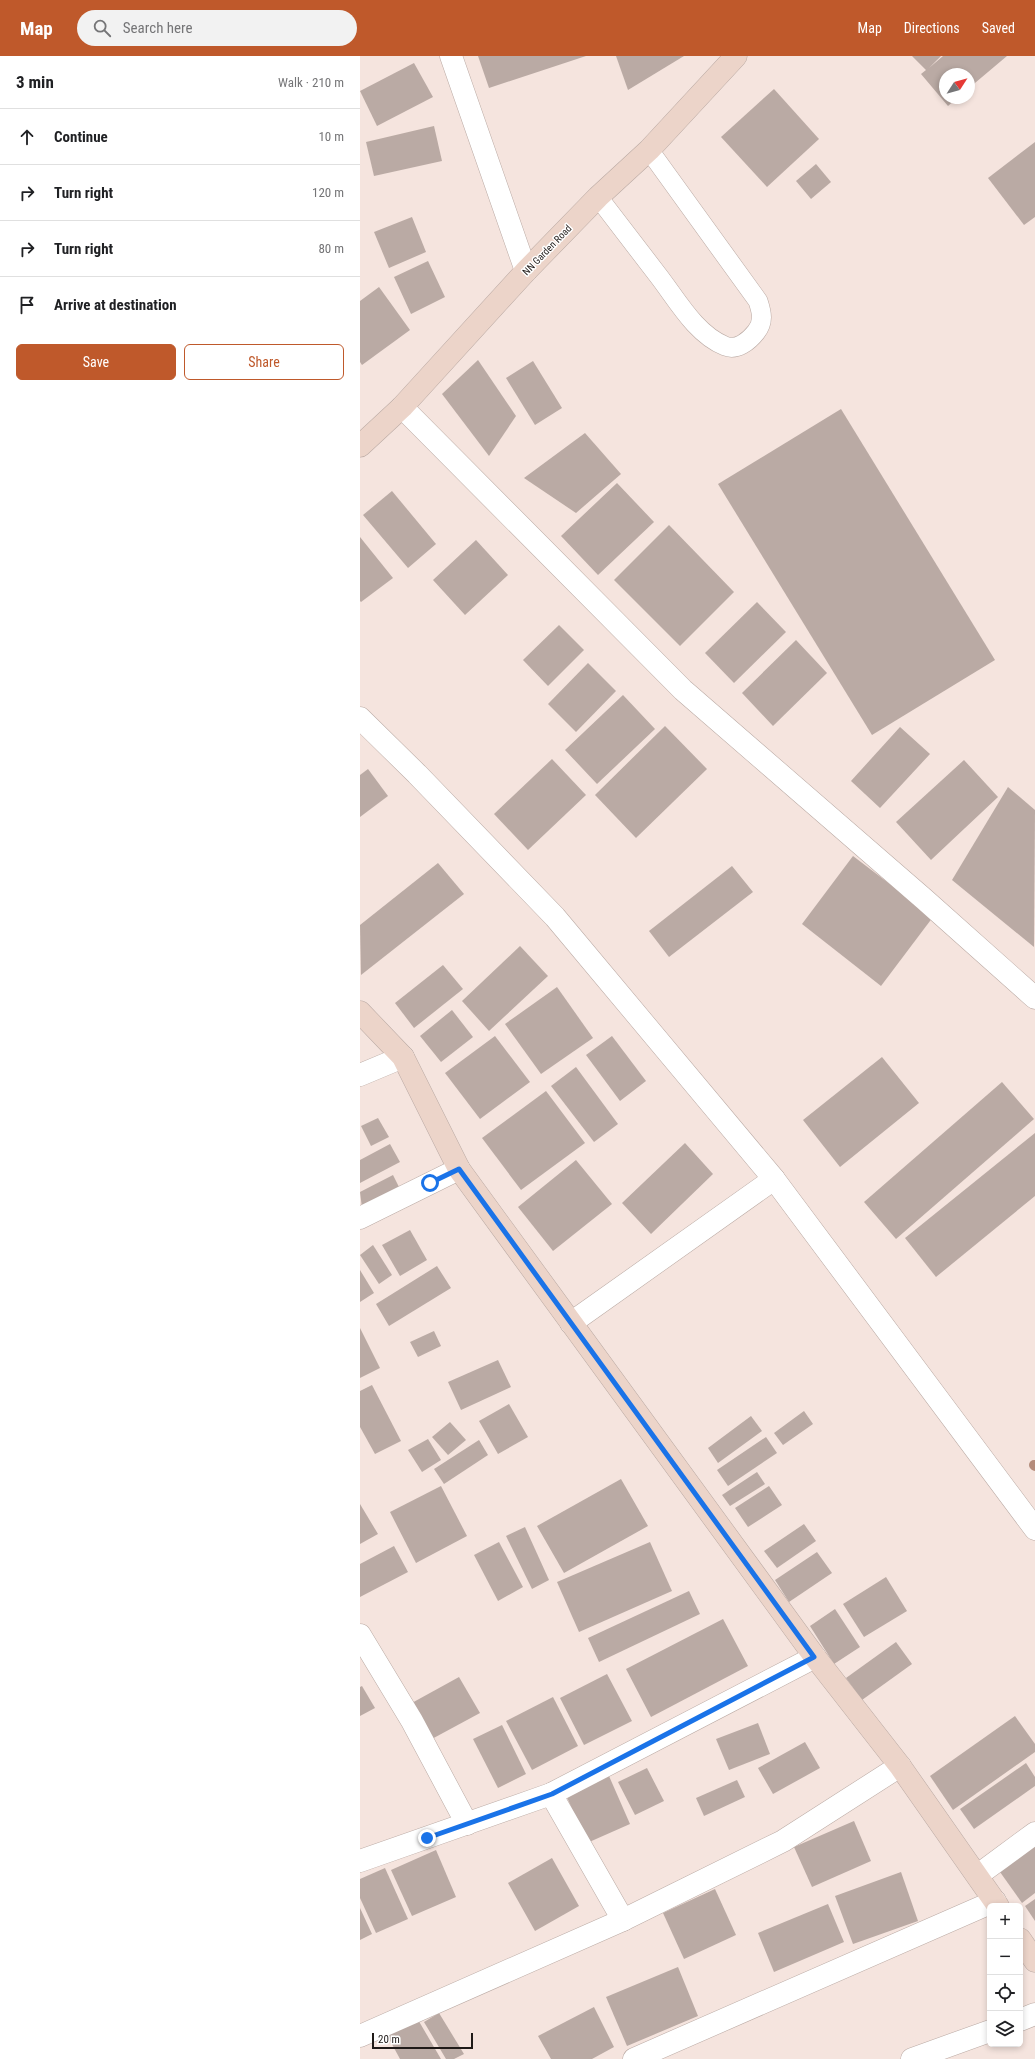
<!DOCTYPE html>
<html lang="en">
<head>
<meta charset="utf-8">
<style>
	:root { --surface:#fff; --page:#f2f2f2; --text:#202124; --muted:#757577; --line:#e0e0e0; --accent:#bf592b }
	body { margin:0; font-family:"Roboto Condensed",sans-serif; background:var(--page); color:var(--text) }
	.controls { position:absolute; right:12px; bottom:12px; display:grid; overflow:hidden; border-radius:6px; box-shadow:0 2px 6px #0003 }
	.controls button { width:36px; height:36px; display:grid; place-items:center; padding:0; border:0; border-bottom:1px solid var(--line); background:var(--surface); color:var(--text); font:20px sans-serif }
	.compass { position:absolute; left:579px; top:12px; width:36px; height:36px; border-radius:50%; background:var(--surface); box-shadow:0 2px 6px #0003; rotate:54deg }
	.scale { position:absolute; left:12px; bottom:10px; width:101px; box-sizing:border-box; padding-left:4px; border:2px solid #1f1a18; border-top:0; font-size:11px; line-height:14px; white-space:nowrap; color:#1f1a18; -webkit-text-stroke:3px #fff; paint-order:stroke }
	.stop { position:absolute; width:12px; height:12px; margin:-9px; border:3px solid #1a73e8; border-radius:50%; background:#fff }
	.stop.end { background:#1a73e8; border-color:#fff; box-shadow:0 1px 4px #0008 }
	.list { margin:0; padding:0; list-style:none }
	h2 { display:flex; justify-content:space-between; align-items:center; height:52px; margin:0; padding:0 16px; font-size:17px }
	h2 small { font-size:13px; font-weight:400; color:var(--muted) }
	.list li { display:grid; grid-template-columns:26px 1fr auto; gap:12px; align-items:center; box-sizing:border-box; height:56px; padding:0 16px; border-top:1px solid var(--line) }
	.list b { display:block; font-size:15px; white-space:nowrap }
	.list em { font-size:13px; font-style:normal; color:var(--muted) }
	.actions { display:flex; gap:8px; padding:12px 16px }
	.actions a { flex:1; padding:9px 0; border:1px solid var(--accent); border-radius:6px; text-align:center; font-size:14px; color:var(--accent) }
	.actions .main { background:var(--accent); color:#fff }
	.icon { flex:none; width:22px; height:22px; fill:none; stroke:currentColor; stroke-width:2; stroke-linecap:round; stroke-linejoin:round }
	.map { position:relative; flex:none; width:675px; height:2003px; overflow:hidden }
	header { display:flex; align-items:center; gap:24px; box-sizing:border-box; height:56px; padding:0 20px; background:var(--accent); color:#fff }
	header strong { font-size:19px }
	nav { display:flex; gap:22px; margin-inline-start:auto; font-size:14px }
	.search { width:280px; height:36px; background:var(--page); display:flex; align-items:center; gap:10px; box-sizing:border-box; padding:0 14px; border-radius:22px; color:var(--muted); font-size:15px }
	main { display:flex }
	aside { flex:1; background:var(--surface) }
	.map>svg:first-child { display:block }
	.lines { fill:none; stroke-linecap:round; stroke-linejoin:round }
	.stream { stroke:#b48c7c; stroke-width:10 }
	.building { fill:#baaaa4 }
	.lane-casing { stroke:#baaaa4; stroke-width:20 }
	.street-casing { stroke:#baaaa4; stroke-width:23 }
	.secondary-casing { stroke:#baaaa4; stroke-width:23 }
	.lane { stroke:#fff; stroke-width:19 }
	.street { stroke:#fff; stroke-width:22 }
	.secondary { stroke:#ecd4c9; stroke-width:22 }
	.route { stroke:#1a73e8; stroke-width:5 }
	.labels { text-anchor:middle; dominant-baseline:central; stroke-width:3; stroke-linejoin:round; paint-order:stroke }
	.street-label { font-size:10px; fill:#1f1a18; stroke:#fff }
</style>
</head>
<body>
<header>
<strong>Map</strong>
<div class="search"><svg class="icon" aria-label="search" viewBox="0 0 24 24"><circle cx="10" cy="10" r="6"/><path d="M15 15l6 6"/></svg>Search here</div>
<nav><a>Map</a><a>Directions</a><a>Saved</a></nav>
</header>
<main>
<aside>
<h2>3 min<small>Walk · 210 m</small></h2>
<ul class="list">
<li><svg class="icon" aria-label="ahead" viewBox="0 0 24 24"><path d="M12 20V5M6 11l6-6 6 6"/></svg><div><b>Continue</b></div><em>10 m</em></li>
<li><svg class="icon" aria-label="right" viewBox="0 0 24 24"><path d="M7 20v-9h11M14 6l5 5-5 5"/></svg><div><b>Turn right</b></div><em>120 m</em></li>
<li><svg class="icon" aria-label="right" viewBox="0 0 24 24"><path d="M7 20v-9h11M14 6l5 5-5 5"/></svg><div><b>Turn right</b></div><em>80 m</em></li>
<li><svg class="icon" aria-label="arrive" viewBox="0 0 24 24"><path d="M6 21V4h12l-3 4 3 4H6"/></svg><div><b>Arrive at destination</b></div></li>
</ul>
<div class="actions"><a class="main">Save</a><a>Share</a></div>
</aside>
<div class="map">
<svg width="675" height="2003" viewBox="0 0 675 2003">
	<rect width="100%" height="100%" fill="#f5e4de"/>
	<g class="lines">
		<!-- stream -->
		<polyline class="stream" points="674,1409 675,1410"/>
	</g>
	<!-- building -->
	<g class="building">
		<polygon points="118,0 226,0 129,32"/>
		<polygon points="256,0 324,0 268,34"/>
		<polygon points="552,0 581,0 569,12 583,0 647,0 609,32 609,18 585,18 585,42 597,42 588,50 561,18 566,14"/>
		<polygon points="54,7 73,41 17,70 0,35"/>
		<polygon points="414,33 459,83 407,131 361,81"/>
		<polygon points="74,70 82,105 14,120 6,86"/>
		<polygon points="675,86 675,161 664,169 628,122"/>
		<polygon points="456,108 471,126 451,143 436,125"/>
		<polygon points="52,161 66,196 29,212 14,176"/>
		<polygon points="68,205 85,241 51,258 34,221"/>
		<polygon points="19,231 50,274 2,309 0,306 0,245"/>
		<polygon points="118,304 156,360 129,400 82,338"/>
		<polygon points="173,305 202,352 175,369 146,322"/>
		<polygon points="481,353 635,604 512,679 358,428"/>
		<polygon points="225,377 261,418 216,457 164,422"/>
		<polygon points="257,427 294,466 238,519 201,480"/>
		<polygon points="32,435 76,488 48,512 3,459"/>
		<polygon points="309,469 374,536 320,590 254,524"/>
		<polygon points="0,481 33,522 1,546 0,545"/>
		<polygon points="116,484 148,519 105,559 73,524"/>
		<polygon points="397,546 426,576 374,627 345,597"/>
		<polygon points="199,569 224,594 188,630 163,604"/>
		<polygon points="436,584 467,617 413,670 382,637"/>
		<polygon points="228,607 256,635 216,676 188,648"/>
		<polygon points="263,639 295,673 237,728 205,694"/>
		<polygon points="305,670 347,713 276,782 235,739"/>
		<polygon points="540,671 570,698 520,752 491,725"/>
		<polygon points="192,703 226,739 168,794 134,758"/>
		<polygon points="604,704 638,741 571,804 536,766"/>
		<polygon points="8,713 28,740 0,761 0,719"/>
		<polygon points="648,731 675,754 674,891 592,824"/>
		<polygon points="493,800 573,861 521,930 442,868"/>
		<polygon points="78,807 104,838 1,919 0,869"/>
		<polygon points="372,810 393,836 309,901 289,875"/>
		<polygon points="160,890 188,920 129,975 102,945"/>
		<polygon points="83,909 103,933 54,972 35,947"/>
		<polygon points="197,931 233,982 181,1018 145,968"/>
		<polygon points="92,954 113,981 81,1006 60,980"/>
		<polygon points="135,980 170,1026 120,1063 85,1017"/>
		<polygon points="252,980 286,1025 260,1045 226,999"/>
		<polygon points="522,1001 559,1047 480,1111 443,1064"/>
		<polygon points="216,1011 258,1068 234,1086 191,1030"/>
		<polygon points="642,1026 674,1063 536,1183 504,1146"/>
		<polygon points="186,1035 225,1087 161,1134 122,1082"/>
		<polygon points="18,1062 29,1081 11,1090 1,1070"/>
		<polygon points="675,1077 675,1140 576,1221 545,1182"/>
		<polygon points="325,1087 353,1118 291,1178 262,1147"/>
		<polygon points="30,1088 40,1106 0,1127 0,1104"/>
		<polygon points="216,1104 252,1148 193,1195 158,1151"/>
		<polygon points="33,1119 40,1133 2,1152 0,1136"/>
		<polygon points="50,1174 67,1204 40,1220 22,1189"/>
		<polygon points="13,1189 32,1219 19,1228 0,1199"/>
		<polygon points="77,1210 91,1232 29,1270 16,1248"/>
		<polygon points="0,1214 14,1237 0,1246"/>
		<polygon points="0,1272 20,1312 0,1322"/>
		<polygon points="74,1275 81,1290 58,1301 50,1286"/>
		<polygon points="138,1304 151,1331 101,1354 88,1326"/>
		<polygon points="12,1329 41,1385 15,1398 0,1371 0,1335"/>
		<polygon points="149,1348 168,1381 138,1398 119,1365"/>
		<polygon points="444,1355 453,1368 423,1389 414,1377"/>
		<polygon points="391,1360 402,1375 358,1407 348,1392"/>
		<polygon points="90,1366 106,1384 88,1399 72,1381"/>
		<polygon points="406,1381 417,1397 368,1430 357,1414"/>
		<polygon points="68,1383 81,1404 62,1416 48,1394"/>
		<polygon points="119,1384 128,1399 84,1428 74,1413"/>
		<polygon points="397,1416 405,1428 370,1450 362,1439"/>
		<polygon points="261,1423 288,1470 204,1517 177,1470"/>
		<polygon points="81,1430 107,1480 56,1507 30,1456"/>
		<polygon points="409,1430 422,1449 388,1471 375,1452"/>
		<polygon points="0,1448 18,1478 0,1488"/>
		<polygon points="444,1468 456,1485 417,1512 404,1495"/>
		<polygon points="165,1471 189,1524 172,1533 146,1480"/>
		<polygon points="139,1486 163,1531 138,1545 114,1499"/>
		<polygon points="290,1486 312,1535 219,1576 197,1526"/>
		<polygon points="34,1490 48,1516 0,1541 0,1508"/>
		<polygon points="457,1496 472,1517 429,1546 415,1524"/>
		<polygon points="526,1521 547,1555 504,1581 483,1548"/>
		<polygon points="329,1535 340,1558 239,1606 228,1582"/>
		<polygon points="475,1553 500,1591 474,1608 450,1570"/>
		<polygon points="363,1563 388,1610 291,1661 266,1613"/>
		<polygon points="536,1586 552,1608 502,1644 486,1622"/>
		<polygon points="247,1618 272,1665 224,1689 200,1642"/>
		<polygon points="99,1621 120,1657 70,1684 50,1648"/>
		<polygon points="2,1630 15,1652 0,1660 0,1631"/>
		<polygon points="193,1641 218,1690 172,1714 146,1665"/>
		<polygon points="655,1660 675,1688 675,1696 593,1754 570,1720"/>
		<polygon points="398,1667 410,1698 369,1714 356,1683"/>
		<polygon points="142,1669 166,1718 138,1732 113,1683"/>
		<polygon points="445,1686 460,1712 413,1738 398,1712"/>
		<polygon points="666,1707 675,1721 675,1730 614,1773 600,1753"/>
		<polygon points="287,1712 304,1745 275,1759 258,1726"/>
		<polygon points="249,1720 270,1768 227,1787 206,1739"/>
		<polygon points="377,1724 385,1741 344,1760 336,1742"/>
		<polygon points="494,1765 511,1805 452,1831 434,1791"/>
		<polygon points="675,1782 675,1837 662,1847 635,1809"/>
		<polygon points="76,1794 96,1841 52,1860 31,1814"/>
		<polygon points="192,1802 219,1850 175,1875 148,1827"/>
		<polygon points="25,1812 48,1863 16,1877 0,1842 0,1823"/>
		<polygon points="541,1816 558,1865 493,1888 475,1840"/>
		<polygon points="355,1833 376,1879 324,1903 303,1857"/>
		<polygon points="675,1843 675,1865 665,1850"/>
		<polygon points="468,1848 484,1886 414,1916 398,1877"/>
		<polygon points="0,1852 12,1878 0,1884"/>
		<polygon points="318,1911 338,1960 267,1990 246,1941"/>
		<polygon points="234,1951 254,1991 232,2003 191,2003 178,1980"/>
		<polygon points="79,1957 104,1998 94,2003 86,2003 64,1966"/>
		<polygon points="57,1962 81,2003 40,2003 27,1979"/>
	</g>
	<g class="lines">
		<defs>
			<path id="lane" d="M238,141C257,166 277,192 297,218C316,242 335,278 365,290C377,295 389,285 396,276C404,266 402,257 398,245L289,94"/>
			<g id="street">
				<polyline points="91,0 166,215"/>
				<polyline points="42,351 323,634 564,843 675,942"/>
				<polyline points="0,662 57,718 195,861 414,1123 675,1473"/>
				<polyline points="0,1019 43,1001"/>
				<polyline points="0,1162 99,1113"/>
				<polyline points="211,1267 414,1123"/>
				<polyline points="0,1579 52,1665 107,1768"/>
				<polyline points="191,1738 263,1864"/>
				<polyline points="0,1805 191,1738 455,1601"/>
				<polyline points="618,1819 675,1777"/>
				<polyline points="660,1964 675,1958"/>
				<polyline points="0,1980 263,1864 423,1785 540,1710"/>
				<polyline points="274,2003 635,1845"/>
				<polyline points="552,2003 630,1975"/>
			</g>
			<g id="secondary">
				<polyline points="0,390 42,351 166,215 238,141 289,94 376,0"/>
				<polyline points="0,956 43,1001 99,1113 455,1601 540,1710 638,1850"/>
				<polyline points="660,1883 675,1905"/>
			</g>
		</defs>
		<!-- lane casing -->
		<use href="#lane" class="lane-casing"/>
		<!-- street casing -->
		<use href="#street" class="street-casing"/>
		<!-- secondary casing -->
		<use href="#secondary" class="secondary-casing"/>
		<!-- lane -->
		<use href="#lane" class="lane"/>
		<!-- street -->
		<use href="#street" class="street"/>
		<!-- secondary -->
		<use href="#secondary" class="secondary"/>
	</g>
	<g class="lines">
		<!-- route -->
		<polyline class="route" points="67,1782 192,1738 454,1601 99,1113 70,1127"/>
	</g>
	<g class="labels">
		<!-- street labels -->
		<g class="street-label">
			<text transform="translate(187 194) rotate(-46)">NN Garden Road</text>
		</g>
	</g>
</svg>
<div class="controls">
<button>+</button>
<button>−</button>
<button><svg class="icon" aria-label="locate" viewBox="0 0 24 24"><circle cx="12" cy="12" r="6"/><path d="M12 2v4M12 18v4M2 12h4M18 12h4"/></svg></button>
<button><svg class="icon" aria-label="layers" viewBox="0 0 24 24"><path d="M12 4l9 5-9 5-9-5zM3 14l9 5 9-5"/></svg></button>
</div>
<svg class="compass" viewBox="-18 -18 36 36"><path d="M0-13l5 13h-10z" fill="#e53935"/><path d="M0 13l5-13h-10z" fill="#757577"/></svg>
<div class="scale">20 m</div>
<div class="stop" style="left:70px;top:1127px"></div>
<div class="stop end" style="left:67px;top:1782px"></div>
</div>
</main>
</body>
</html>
